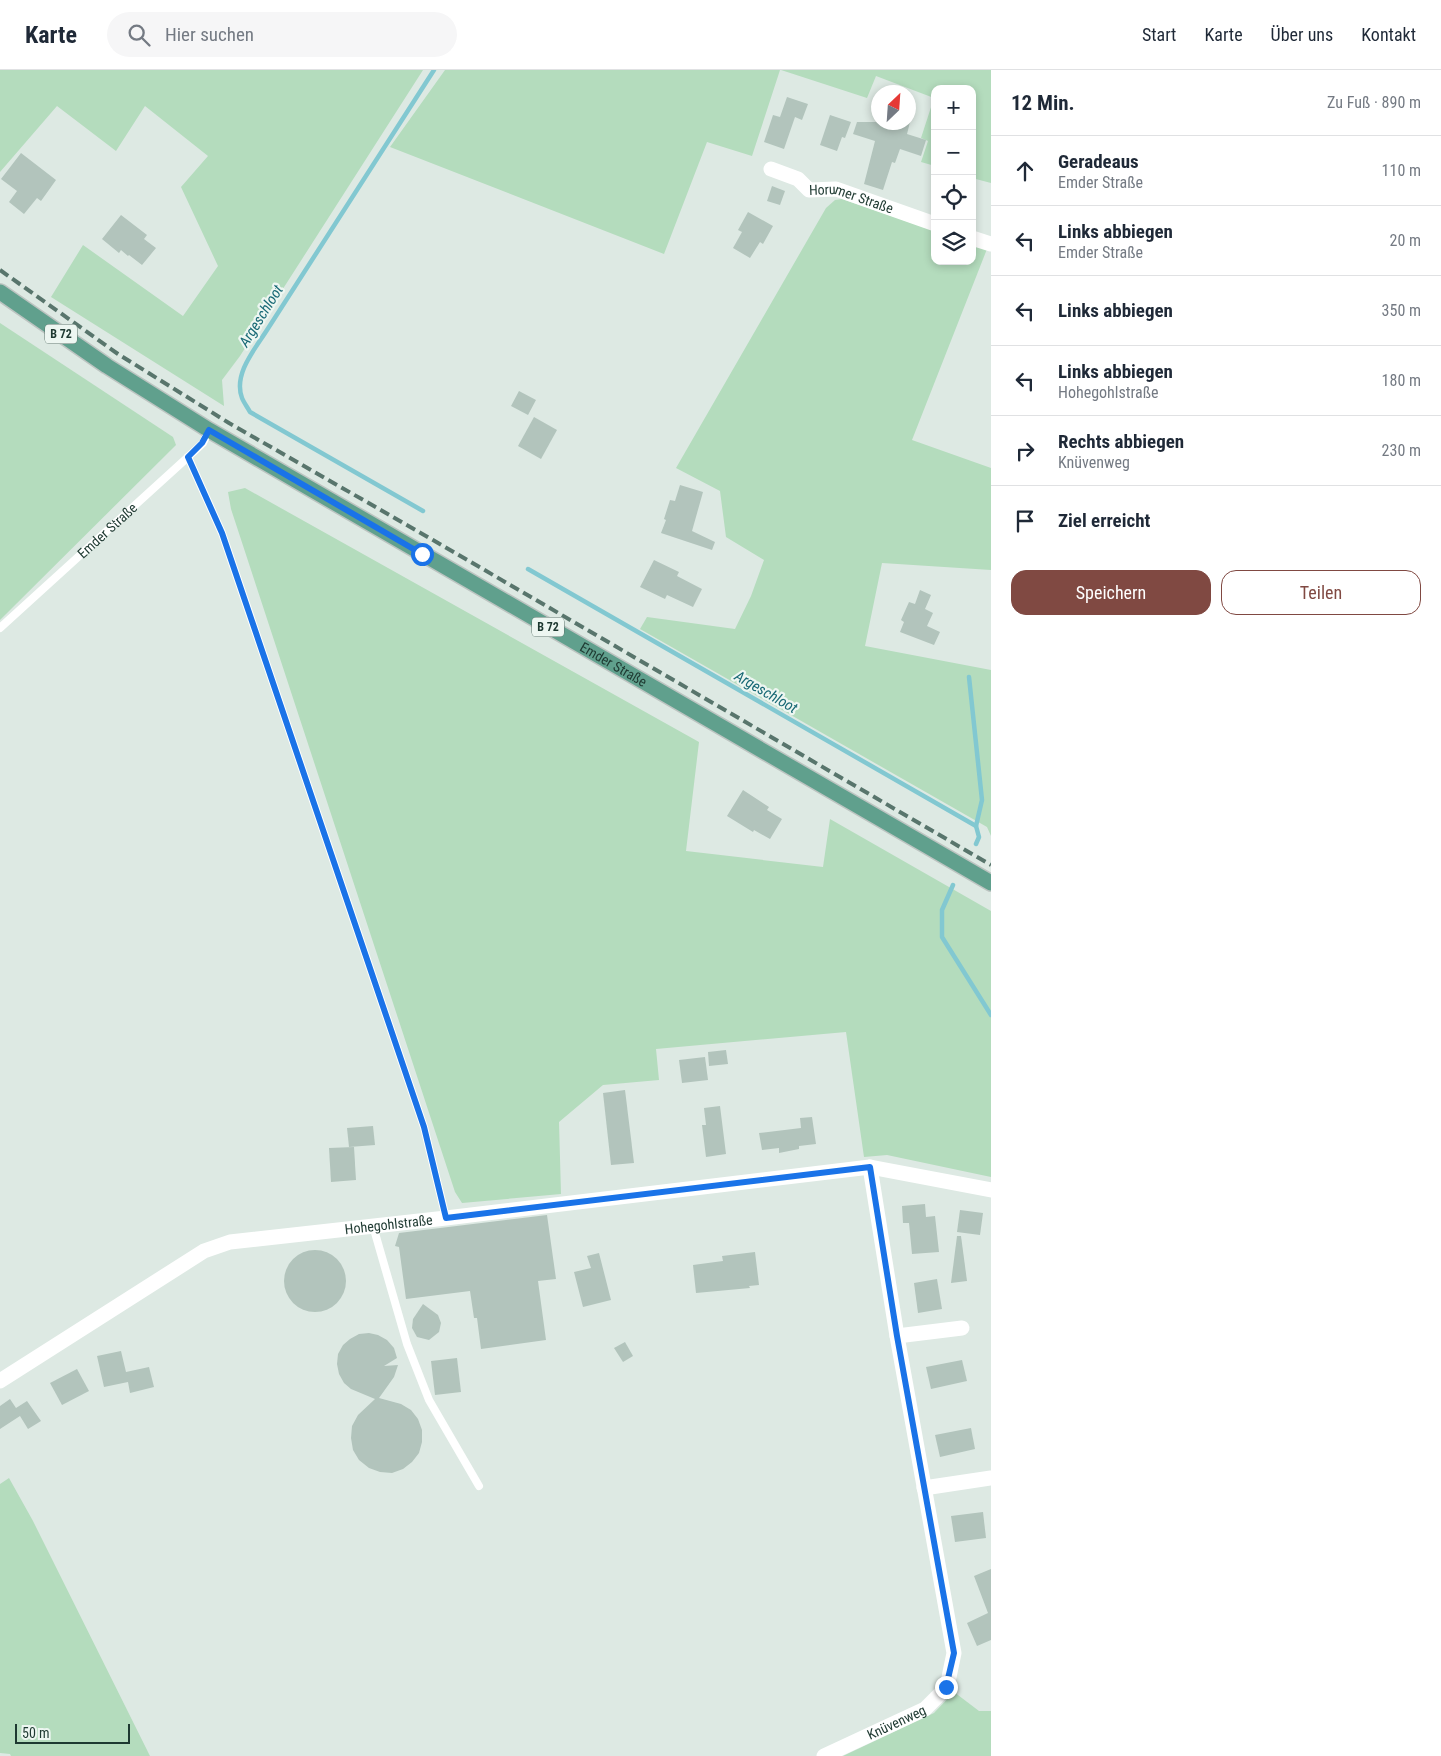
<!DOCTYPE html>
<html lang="de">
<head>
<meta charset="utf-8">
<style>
	:root { --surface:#fff; --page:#f6f6f7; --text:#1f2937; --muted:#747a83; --line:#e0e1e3; --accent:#804942 }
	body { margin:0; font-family:"Roboto Condensed",sans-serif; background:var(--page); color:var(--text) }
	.controls { position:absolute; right:15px; top:15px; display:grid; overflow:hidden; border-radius:10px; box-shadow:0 2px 8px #0003 }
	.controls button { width:45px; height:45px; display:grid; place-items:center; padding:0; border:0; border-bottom:1px solid var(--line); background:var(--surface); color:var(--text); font:25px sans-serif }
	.compass { position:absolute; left:871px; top:15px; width:45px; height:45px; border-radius:50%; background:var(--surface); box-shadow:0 2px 8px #0003; rotate:25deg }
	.scale { position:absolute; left:15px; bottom:12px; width:115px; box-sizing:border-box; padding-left:5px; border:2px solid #1e3931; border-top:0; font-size:14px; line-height:18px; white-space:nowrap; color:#1e3931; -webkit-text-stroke:4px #edf6f1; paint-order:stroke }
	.stop { position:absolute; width:15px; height:15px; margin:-11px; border:4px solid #1a73e8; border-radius:50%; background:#fff }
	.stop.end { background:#1a73e8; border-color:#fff; box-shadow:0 1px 5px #0008 }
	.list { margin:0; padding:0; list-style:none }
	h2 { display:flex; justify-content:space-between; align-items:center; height:65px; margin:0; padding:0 20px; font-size:21px }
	h2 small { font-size:16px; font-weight:400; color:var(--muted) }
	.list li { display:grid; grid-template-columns:32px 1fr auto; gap:15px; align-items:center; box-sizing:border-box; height:70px; padding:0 20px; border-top:1px solid var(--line) }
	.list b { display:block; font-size:19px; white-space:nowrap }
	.list p { margin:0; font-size:16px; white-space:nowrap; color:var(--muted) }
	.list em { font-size:16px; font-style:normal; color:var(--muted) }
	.actions { display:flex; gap:10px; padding:15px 20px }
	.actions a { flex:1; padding:11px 0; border:1px solid var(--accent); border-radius:15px; text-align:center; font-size:18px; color:var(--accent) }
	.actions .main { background:var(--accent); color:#fff }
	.icon { flex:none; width:28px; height:28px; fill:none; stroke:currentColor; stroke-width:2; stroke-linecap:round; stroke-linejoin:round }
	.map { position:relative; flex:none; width:991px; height:1686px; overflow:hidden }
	header { display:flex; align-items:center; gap:30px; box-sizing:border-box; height:70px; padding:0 25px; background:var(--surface); border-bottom:1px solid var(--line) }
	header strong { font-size:24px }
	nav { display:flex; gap:28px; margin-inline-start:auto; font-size:18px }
	.search { width:350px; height:45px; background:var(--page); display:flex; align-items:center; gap:12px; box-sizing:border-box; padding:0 18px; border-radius:28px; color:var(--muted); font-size:19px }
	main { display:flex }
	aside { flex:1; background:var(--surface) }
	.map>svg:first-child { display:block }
	.green { fill:#b4dcbd }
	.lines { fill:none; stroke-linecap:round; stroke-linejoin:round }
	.stream { stroke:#82c8d1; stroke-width:4.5 }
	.building { fill:#b2c4bc }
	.primary-casing { stroke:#bcc4c1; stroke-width:18 }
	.service { stroke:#fff; stroke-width:8 }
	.minor { stroke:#fff; stroke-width:15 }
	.primary { stroke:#60a08d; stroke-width:15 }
	.rail { stroke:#58756c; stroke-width:4; stroke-dasharray:10 5; stroke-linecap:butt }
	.route { stroke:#1a73e8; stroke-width:6 }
	.labels { text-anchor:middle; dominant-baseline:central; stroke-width:4.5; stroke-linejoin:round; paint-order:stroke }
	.shield { fill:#edf6f1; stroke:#5c726b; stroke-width:1 }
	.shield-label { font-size:12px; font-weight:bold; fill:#1e3931 }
	.street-label { font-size:14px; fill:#1e3931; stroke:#edf6f1 }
	.water-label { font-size:15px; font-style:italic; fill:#186975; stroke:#edf6f1 }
</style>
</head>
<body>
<header>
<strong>Karte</strong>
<div class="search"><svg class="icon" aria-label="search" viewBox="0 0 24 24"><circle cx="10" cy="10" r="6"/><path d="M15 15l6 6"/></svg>Hier suchen</div>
<nav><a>Start</a><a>Karte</a><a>Über uns</a><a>Kontakt</a></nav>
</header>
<main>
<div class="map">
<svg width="991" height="1686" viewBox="0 0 991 1686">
	<rect width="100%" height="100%" fill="#dde9e3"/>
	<!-- green -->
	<g class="green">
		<polygon points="0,0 423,0 240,286 222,310 224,336 51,227 83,175 183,246 218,196 181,117 208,86 145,36 116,81 57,36 0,102"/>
		<polygon points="445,0 780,0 752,86 707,72 664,184 390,77"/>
		<polygon points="781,0 991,0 991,113 972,108 972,19 935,19 935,96 921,92 928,71 921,68 934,28 876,6 867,28"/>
		<polygon points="842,129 935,161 935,191 972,191 972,174 987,179 912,370 991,398 991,500 882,493 865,576 991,600 991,766 987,757 640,559 647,547 735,559 751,526 764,490 726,467 720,421 676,398 826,138 835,130"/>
		<polygon points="0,253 173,367 176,375 0,550"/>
		<polygon points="245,418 699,672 686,781 823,797 830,749 991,841 991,1107 887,1085 864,1087 846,962 656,979 659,1010 603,1015 559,1052 561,1124 462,1133 455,1122 231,439 228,422"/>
		<polygon points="9,1408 33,1451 150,1686 11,1686 10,1684 0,1683 0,1414"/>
		<polygon points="954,1622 979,1641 991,1641 991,1686 843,1686 934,1643"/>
	</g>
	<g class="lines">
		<!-- stream -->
		<g class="stream">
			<path d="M423,441L250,342C248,338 244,333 242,328C233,304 255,279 267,260L434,0"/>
			<polyline points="528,499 976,756 979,767 976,774"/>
			<polyline points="969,607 982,730 976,756"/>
			<polyline points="953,815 942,840 942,867 991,945"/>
		</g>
	</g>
	<!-- building -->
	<g class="building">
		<polygon points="787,27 808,34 802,50 795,47 784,79 764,72 773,45 780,47"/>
		<polygon points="830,45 851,52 845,68 842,67 837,81 820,75"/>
		<polygon points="857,52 910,52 907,64 926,70 921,86 900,79 895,93 892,92 883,120 864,114 875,71 853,64"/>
		<polygon points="21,83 56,110 41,131 37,128 24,144 9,132 17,121 1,109"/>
		<polygon points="772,116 785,121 780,135 767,131"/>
		<polygon points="748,142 773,156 763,174 760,172 750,188 733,178 742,162 738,160"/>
		<polygon points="121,145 147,165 144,169 156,178 142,195 129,185 128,186 121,180 119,183 102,169"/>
		<polygon points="519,321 536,330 528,345 511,336"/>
		<polygon points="534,347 557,360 541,389 518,376"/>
		<polygon points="680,415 703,422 692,461 715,472 712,480 661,463 666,450 664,449 670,430 675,431"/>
		<polygon points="654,490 679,502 677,506 702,519 693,537 667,525 665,529 640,517"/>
		<polygon points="920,520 931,525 925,539 933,543 927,556 940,562 934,575 900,562 904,552 901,550 909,532 915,534"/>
		<polygon points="743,720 769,737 767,740 782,749 770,769 754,760 753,762 727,746"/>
		<polygon points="726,980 728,994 709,996 708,982"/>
		<polygon points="705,987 708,1010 682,1013 679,990"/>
		<polygon points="625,1020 634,1093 611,1095 603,1023"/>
		<polygon points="720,1036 726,1084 706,1087 702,1055 706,1055 704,1038"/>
		<polygon points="812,1047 816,1074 799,1076 799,1079 779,1083 779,1078 762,1080 759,1063 801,1058 800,1048"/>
		<polygon points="373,1056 375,1075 349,1077 347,1058"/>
		<polygon points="354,1077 356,1110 331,1112 329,1078"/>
		<polygon points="925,1134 926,1147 935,1146 939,1182 912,1184 909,1153 903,1153 902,1136"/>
		<polygon points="960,1140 983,1143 980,1165 957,1162"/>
		<polygon points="547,1145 556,1209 538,1211 546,1270 481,1279 477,1248 474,1248 470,1221 406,1229 399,1177 395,1176 399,1163"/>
		<polygon points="957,1166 961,1166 967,1211 951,1213"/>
		<circle cx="315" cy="1211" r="31"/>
		<polygon points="755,1182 759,1215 749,1216 750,1218 696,1223 693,1195 723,1191 722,1186"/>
		<polygon points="599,1183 611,1230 583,1237 574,1202 591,1198 587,1186"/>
		<polygon points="937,1209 942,1239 918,1243 914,1213"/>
		<polygon points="423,1234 438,1245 441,1253 439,1262 429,1270 417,1267 412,1258 413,1249"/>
		<polygon points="369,1263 378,1265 387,1270 394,1278 397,1288 384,1296 398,1295 394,1307 379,1328 401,1334 411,1340 418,1349 422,1360 422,1372 419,1383 412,1392 403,1399 392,1403 380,1402 369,1398 359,1390 353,1380 351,1368 352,1356 358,1345 375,1329 351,1319 344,1313 339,1304 337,1294 338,1284 343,1275 350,1269 359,1264"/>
		<polygon points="625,1272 633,1286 623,1292 614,1278"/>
		<polygon points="121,1281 126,1302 149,1297 154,1317 130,1323 128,1312 104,1317 97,1286"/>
		<polygon points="457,1288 461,1322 435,1325 431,1291"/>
		<polygon points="962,1290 967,1311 931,1319 926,1297"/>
		<polygon points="77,1299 89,1321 62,1335 50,1313"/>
		<polygon points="10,1329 16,1338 27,1331 41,1351 28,1359 20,1346 0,1359 0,1336"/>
		<polygon points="971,1358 975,1379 940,1387 935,1365"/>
		<polygon points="983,1442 986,1468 955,1472 951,1446"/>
		<polygon points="991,1499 991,1570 977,1576 967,1553 988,1543 974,1506"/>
	</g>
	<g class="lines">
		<defs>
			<g id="primary">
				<path id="s5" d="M0,222L107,296L209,360L991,813"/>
			</g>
		</defs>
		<!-- primary casing -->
		<use href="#primary" class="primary-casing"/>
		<!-- service -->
		<g class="service">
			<polyline points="188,387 222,463 424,1057 446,1148"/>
			<path id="s1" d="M0,558L188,387L203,373L209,360"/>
			<polyline points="373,1156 407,1274 429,1330 479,1416"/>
		</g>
		<!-- minor -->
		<g class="minor">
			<path id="s2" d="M771,99L798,109L809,120L836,119L935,154"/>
			<polyline points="972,168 991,174"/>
			<polyline points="897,1266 962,1258"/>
			<path id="s3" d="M0,1311L204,1181L230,1172L446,1148L870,1097L991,1120"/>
			<polyline points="924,1418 991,1408"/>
			<path id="s4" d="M824,1686L925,1639L947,1617L954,1583L897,1266L870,1097"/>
		</g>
		<!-- primary -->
		<use href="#primary" class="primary"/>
		<!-- rail -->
		<polyline class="rail" points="0,200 118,284 229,353 433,470 991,795"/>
	</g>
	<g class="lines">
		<!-- route -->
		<polyline class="route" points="422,484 209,360 202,373 188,387 222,463 424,1057 446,1148 870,1097 897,1266 954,1583 946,1617"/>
	</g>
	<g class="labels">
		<!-- shield labels -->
		<g class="shield">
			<rect x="45" y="254.5" width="32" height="19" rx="4"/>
			<rect x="532" y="547.5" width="32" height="19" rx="4"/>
		</g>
		<g class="shield-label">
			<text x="61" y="264">B 72</text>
			<text x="548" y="557">B 72</text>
		</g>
		<!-- street labels -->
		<g class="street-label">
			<text stroke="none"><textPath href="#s2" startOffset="88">Horumer Straße</textPath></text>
			<text stroke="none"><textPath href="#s1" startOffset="145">Emder Straße</textPath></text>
			<text stroke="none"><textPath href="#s5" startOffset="718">Emder Straße</textPath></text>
			<text stroke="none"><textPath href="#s3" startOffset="429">Hohegohlstraße</textPath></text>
			<text stroke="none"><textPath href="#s4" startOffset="80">Knüvenweg</textPath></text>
		</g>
		<!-- water labels -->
		<g class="water-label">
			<text transform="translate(261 246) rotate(-58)">Argeschloot</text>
			<text transform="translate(766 622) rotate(30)">Argeschloot</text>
		</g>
	</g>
</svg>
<div class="controls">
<button>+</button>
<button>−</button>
<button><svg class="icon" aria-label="locate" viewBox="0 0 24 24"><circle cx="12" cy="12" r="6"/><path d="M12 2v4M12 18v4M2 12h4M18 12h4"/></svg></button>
<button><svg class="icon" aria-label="layers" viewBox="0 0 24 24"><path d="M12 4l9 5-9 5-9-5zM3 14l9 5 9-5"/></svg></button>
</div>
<svg class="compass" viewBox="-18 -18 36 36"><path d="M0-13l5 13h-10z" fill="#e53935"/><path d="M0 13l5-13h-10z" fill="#747a83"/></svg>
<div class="scale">50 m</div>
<div class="stop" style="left:422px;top:484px"></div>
<div class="stop end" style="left:946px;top:1617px"></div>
</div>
<aside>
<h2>12 Min.<small>Zu Fuß · 890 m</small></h2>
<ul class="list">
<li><svg class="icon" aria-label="ahead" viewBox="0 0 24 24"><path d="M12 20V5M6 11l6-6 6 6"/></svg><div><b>Geradeaus</b><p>Emder Straße</p></div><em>110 m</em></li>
<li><svg class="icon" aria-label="left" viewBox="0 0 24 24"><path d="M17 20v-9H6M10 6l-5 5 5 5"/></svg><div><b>Links abbiegen</b><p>Emder Straße</p></div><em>20 m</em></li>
<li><svg class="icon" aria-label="left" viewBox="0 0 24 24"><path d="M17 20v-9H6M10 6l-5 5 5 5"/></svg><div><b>Links abbiegen</b></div><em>350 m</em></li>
<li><svg class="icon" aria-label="left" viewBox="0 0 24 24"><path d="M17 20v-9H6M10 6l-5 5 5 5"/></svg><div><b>Links abbiegen</b><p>Hohegohlstraße</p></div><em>180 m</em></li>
<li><svg class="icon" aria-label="right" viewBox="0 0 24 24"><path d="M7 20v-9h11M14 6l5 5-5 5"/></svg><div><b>Rechts abbiegen</b><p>Knüvenweg</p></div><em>230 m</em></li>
<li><svg class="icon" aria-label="arrive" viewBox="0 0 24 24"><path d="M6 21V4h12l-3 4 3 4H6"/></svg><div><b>Ziel erreicht</b></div></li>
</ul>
<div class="actions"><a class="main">Speichern</a><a>Teilen</a></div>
</aside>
</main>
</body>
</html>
